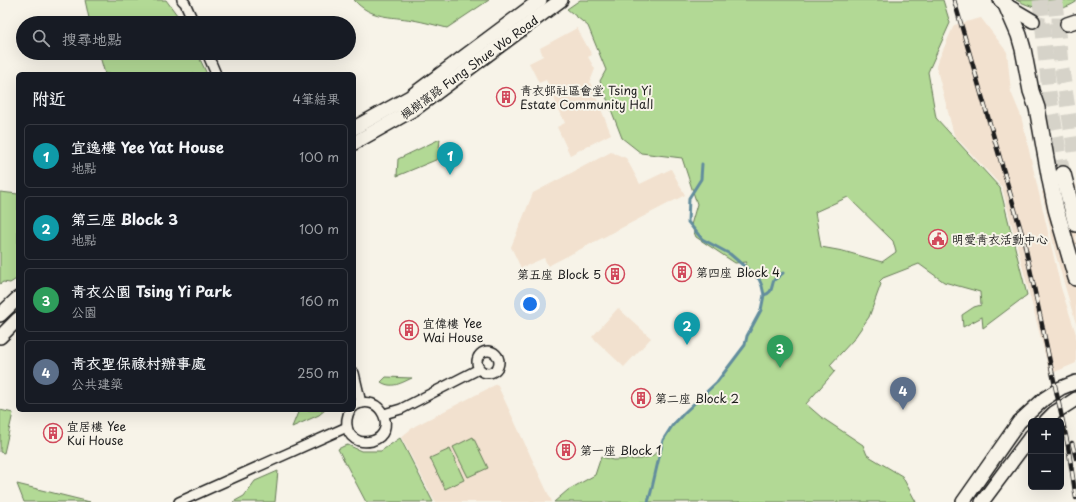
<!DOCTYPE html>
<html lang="zh-TW">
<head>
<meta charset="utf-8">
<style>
	:root { --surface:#171b24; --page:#20242c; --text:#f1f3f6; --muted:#9ea1a6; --line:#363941; --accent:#1a73e8 }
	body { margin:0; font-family:"Playpen Sans","LXGW WenKai TC",sans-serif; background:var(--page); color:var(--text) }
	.controls { position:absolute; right:12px; bottom:12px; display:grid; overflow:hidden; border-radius:6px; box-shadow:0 4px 16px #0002 }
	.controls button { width:36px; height:36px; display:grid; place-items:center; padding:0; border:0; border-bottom:1px solid var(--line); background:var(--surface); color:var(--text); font:20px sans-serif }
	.you { position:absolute; left:530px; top:304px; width:14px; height:14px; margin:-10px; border:3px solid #fff; border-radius:50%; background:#1a73e8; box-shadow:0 0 0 6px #1a73e833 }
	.badge { display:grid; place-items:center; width:26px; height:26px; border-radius:50%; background:var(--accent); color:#fff; font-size:13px; font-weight:700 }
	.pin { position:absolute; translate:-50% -33px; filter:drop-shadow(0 1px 2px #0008) }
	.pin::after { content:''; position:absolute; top:21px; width:14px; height:12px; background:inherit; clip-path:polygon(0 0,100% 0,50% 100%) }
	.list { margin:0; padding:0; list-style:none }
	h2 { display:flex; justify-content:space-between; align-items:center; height:52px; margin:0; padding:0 16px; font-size:17px }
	h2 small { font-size:13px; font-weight:400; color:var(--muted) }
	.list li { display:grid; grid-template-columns:26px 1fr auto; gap:12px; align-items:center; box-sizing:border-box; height:64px; margin:0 8px 8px; padding:0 8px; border:1px solid var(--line); border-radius:6px }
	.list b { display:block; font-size:15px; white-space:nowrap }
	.list p { margin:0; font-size:13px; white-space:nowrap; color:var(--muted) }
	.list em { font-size:13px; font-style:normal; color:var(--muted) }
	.icon { flex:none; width:22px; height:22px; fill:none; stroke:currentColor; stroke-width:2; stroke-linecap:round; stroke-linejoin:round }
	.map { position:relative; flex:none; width:1076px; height:502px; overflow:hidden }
	.search { position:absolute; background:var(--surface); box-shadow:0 4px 16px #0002; left:16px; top:16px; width:340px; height:44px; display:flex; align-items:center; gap:10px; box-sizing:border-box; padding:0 14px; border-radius:22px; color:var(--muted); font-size:15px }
	.panel { position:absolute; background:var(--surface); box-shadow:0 4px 16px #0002; left:16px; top:72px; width:340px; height:340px; border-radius:6px }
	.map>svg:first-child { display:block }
	.built { fill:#f2e1cf }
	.green { fill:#b2d995; stroke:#677a58; fill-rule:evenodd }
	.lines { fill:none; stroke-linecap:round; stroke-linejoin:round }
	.stream { stroke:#628d9d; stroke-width:3 }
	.secondary-tunnel { stroke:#d6d3c9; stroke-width:13; stroke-dasharray:13 6; stroke-linecap:butt }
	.primary-tunnel { stroke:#d6d3c9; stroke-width:15; stroke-dasharray:15 8; stroke-linecap:butt }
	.street-casing { stroke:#1c1c1c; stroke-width:12 }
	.secondary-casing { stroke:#1c1c1c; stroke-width:16 }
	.primary-casing { stroke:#1c1c1c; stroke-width:18 }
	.street { stroke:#f7f3e8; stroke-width:9 }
	.secondary { stroke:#f7f3e8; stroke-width:13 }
	.primary { stroke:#f7f3e8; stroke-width:15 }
	.rail-casing { stroke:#1c1c1c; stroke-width:4.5 }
	.rail { stroke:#f7f3e8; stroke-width:3; stroke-dasharray:9; stroke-linecap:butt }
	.labels { text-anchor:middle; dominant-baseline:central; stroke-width:4; stroke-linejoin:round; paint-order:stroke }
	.street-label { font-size:12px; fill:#1c1c1c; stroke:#f7f3e8 }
	.poi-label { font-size:12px; fill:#1c1c1c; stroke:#f7f3e8; text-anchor:start }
</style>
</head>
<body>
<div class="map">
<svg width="1076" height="502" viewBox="0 0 1076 502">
	<rect width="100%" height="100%" fill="#f7f3e8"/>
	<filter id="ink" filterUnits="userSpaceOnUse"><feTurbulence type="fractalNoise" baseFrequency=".025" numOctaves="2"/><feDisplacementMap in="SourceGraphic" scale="8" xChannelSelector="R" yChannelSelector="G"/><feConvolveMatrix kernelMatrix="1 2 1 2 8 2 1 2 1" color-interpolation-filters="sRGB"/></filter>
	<g filter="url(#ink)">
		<!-- built -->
		<g class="built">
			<polygon points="981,18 1007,52 1011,92 1021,116 1061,288 1076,334 1076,363 1050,374 1002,187 954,135 936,66 954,25"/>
			<polygon points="577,28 592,55 588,57 595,69 590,82 611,134 570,155 557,127 565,123 546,80 539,83 529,63 543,56 540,48"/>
			<polygon points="611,152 626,158 640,184 671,169 685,195 548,266 544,258 521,268 511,247 533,193"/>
			<polygon points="1076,184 1076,324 1055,252 1042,192"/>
			<polygon points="618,308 651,338 624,367 592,337"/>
			<polygon points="497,384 552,502 435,502 401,437 415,426"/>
		</g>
		<!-- green -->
		<g class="green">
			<polygon points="85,0 166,0 183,23 90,23"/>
			<path d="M354,0H489L447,28C435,25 424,22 413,20C390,16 371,19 354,0Z"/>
			<path d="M580,0H943L950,23L928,72L936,118L1000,188L1027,295L983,328L982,317L963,327L962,315L974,307L981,305L980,292L944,282L919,264L883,278L879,282L881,284L869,317L853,340L830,365L835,371L806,404L821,417L863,445L867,455L902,476L916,502H554L568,490L595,475L601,457L613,460L641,459L652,456L660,450L663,440L672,426L684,412L717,382L745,345L747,336L761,310L764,295L762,286L759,279L744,266L747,262L735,263L696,237L691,225L697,204L682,158L641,153L622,138L600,81L606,70L588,26L567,9ZM848,197L893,241L896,252L882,262L843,251L821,247L815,212Z"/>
			<path d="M1016,0H1076V2C1056,15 1035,9 1016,0Z"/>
			<polygon points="99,53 197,53 207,74 105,74"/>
			<polygon points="440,139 438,159 397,176 398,159"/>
			<polygon points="0,192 18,194 18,278 10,283 3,282 0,284"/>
			<path d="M386,377L412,378C401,383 392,389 381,382Z"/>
			<polygon points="0,410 13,413 4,453 0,452"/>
			<polygon points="299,410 325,410 319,415 292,427"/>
			<polygon points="473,437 488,468 468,477 453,447"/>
			<polygon points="400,438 433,502 366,502 338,449 344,446 348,445 361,451 381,451"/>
			<polygon points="450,449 464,480 445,489 430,458"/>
			<polygon points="278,471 275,502 233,502 244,496 255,481"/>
			<polygon points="17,484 90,502 24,502"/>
		</g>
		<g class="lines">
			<!-- stream -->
			<g class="stream">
				<polyline points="702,164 701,179 689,198 688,222 702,239 730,254 759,279 762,286 764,295"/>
				<path d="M648,502L651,492L663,440L672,426L684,413L717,382L745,345L747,336L761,310L764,295C773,293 771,287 774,280L783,273"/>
			</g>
			<!-- secondary-tunnel -->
			<polyline class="secondary-tunnel" points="1033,21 1043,24 1067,24"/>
			<!-- primary-tunnel -->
			<g class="primary-tunnel">
				<polyline points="1040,0 1049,92 1063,174"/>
				<polyline points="1055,0 1061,64 1076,159"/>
			</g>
			<defs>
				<g id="street">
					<polyline points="182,0 185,3 194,23"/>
					<polyline points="207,53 216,74"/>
					<circle cx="488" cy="362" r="11"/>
					<polyline points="354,373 361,403"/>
					<path d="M350,410C344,422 346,436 359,441C363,442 367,442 372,441C399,433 381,390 354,406"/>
					<polyline points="384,414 401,409 479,369"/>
					<polyline points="179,502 347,427"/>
				</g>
				<g id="secondary">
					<polyline points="1000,0 1006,5 1033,21"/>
					<polyline points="1067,24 1076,21"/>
					<polyline points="354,128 410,97 540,0"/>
					<polyline points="354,143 416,108 561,0"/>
					<polyline points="0,315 18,298"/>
					<polyline points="0,337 18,319"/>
					<polyline points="1046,421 1054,413 1076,399"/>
					<polyline points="963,502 1019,422 1044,399 1061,388 1076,382"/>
					<polyline points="982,502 1031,436"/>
				</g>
				<g id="primary">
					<polyline points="1006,5 1019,35 1023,49 1031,91 1037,108 1050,180 1056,209 1076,278"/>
					<polyline points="1063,174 1076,224"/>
				</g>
			</defs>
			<!-- street casing -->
			<use href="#street" class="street-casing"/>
			<!-- secondary casing -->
			<use href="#secondary" class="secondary-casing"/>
			<!-- primary casing -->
			<use href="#primary" class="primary-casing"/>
			<!-- street -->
			<use href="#street" class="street"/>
			<!-- secondary -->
			<use href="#secondary" class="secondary"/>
			<!-- primary -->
			<use href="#primary" class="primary"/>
			<defs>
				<g id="rail">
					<polyline points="954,0 1024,241 1068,446 1076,498"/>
					<polyline points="1072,443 1076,458"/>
				</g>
			</defs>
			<!-- rail casing -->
			<use href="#rail" class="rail-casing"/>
			<!-- rail -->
			<use href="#rail" class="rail"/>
		</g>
	</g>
	<!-- icons -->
	<defs>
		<symbol id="building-ring" viewBox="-11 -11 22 22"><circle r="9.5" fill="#f7f3e8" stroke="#d1495b" stroke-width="1.5"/><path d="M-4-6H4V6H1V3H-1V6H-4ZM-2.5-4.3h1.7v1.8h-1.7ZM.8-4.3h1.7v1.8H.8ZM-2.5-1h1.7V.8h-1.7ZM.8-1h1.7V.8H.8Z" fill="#d1495b"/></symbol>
		<symbol id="civic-ring" viewBox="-11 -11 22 22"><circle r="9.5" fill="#f7f3e8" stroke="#d1495b" stroke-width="1.5"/><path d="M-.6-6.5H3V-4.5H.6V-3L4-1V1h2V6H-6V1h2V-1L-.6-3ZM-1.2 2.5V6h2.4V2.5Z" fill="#d1495b"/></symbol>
	</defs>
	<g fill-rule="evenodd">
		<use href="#building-ring" x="495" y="86" width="22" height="22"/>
		<use href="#civic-ring" x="927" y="228" width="22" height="22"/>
		<use href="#building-ring" x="671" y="261" width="22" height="22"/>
		<use href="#building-ring" x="604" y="263" width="22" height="22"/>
		<use href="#building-ring" x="398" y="319" width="22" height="22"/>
		<use href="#building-ring" x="630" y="387" width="22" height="22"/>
		<use href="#building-ring" x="42" y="422" width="22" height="22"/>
		<use href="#building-ring" x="555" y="439" width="22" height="22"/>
	</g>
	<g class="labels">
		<!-- street labels -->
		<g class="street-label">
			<text transform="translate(469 67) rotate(-36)">楓樹窩路 Fung Shue Wo Road</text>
		</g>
		<!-- poi labels -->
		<g class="poi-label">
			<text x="520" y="90">青衣邨社區會堂 Tsing Yi<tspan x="520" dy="14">Estate Community Hall</tspan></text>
			<text x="952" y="239">明愛青衣活動中心</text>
			<text x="696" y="272">第四座 Block 4</text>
			<text x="601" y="274" text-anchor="end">第五座 Block 5</text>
			<text x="423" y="323">宜偉樓 Yee<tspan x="423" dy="14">Wai House</tspan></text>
			<text x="655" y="398">第二座 Block 2</text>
			<text x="67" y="426">宜居樓 Yee<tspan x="67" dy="14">Kui House</tspan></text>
			<text x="580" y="450">第一座 Block 1</text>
		</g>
	</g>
</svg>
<div class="controls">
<button>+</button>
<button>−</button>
</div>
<div class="you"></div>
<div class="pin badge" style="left:450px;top:175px;background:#0f9aa8">1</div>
<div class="pin badge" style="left:687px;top:345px;background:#0f9aa8">2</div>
<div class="pin badge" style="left:780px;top:368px;background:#2e9e5b">3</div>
<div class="pin badge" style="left:903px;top:410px;background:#5c6f8a">4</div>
<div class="search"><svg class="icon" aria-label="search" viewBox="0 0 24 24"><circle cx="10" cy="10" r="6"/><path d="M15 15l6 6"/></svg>搜尋地點</div>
<section class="panel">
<h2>附近<small>4筆結果</small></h2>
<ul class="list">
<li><span class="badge" style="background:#0f9aa8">1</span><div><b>宜逸樓 Yee Yat House</b><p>地點</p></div><em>100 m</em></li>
<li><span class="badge" style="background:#0f9aa8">2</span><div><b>第三座 Block 3</b><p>地點</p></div><em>100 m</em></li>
<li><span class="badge" style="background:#2e9e5b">3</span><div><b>青衣公園 Tsing Yi Park</b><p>公園</p></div><em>160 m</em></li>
<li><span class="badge" style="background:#5c6f8a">4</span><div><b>青衣聖保祿村辦事處</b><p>公共建築</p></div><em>250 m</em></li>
</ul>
</section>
</div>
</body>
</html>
